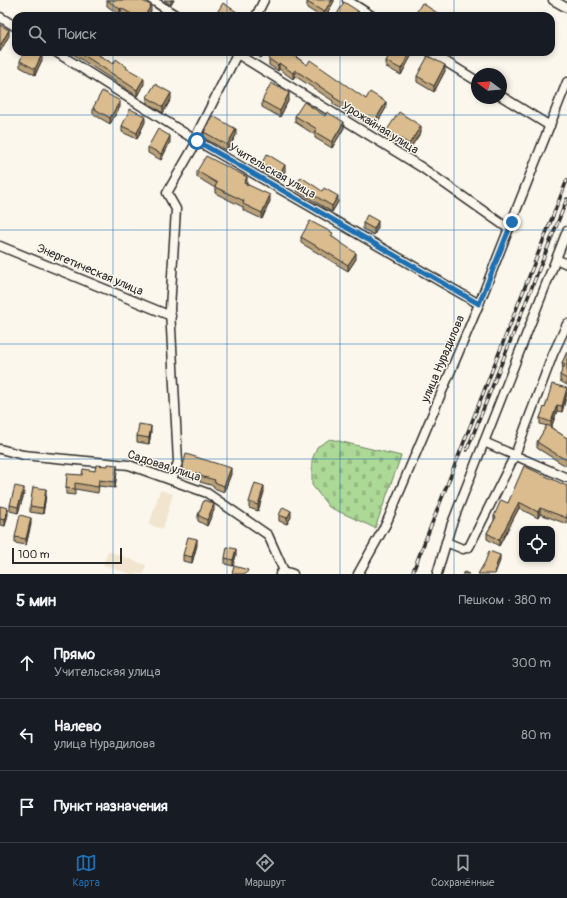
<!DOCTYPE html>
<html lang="ru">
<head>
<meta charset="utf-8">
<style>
	:root { --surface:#171b24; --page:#242831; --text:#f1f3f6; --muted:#9ea1a6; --line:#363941; --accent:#1f6fb2 }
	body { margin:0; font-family:Pangolin,sans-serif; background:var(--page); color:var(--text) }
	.controls { position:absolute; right:12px; bottom:12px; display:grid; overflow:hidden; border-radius:8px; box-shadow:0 2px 6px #0003 }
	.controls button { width:36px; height:36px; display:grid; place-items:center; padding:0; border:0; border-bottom:1px solid var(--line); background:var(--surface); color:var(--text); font:20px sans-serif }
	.compass { position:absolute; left:471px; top:68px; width:36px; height:36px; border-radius:50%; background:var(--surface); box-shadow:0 2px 6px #0003; rotate:286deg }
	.scale { position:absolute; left:12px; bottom:10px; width:110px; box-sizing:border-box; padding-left:4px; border:2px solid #2b2b2b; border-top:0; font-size:11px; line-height:14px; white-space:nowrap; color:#2b2b2b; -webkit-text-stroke:3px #fbf7ec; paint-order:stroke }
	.stop { position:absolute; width:12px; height:12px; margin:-9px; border:3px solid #1f6fb2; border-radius:50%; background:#fff }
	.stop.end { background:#1f6fb2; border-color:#fff; box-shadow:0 1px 4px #0008 }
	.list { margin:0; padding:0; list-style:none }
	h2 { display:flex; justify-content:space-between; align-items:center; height:52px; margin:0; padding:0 16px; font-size:17px }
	h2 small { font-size:13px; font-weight:400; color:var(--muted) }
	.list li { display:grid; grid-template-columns:26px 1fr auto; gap:12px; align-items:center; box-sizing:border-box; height:72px; padding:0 16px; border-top:1px solid var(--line) }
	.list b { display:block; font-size:15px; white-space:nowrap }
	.list p { margin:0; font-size:13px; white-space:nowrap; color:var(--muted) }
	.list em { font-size:13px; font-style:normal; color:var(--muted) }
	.icon { flex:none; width:22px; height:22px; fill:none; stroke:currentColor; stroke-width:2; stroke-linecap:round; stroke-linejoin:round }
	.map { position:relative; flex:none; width:567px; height:574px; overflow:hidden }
	.search { position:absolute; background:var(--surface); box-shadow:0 2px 6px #0003; left:12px; right:12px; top:12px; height:44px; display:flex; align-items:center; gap:10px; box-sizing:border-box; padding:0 14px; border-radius:12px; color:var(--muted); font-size:15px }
	.sheet { height:268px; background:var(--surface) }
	nav { display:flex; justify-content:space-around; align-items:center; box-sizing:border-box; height:56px; border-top:1px solid var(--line); background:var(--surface); font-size:11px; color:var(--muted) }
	nav a { display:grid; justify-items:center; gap:2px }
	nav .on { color:var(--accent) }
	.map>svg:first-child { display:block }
	.built { fill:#f1e5d0 }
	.cemetery { fill:url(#cemetery-stones); stroke:#6c8261 }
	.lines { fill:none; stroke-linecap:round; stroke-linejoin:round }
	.street-casing { stroke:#2b2b2b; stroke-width:11 }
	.street { stroke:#fbf7ec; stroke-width:8 }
	.rail-casing { stroke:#2b2b2b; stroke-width:3.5 }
	.rail { stroke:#fbf7ec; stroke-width:2; stroke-dasharray:6; stroke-linecap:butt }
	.wall { fill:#bba27a; stroke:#2b2b2b }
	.shaded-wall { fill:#998463; stroke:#2b2b2b }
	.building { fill:#dabc8e; stroke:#2b2b2b }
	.route { stroke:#1f6fb2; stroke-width:5 }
	.grid { fill:none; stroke:#1f6fb2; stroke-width:1; stroke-opacity:0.55 }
	.labels { text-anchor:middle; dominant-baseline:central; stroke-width:3; stroke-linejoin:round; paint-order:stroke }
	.street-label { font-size:12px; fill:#2b2b2b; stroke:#fbf7ec }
</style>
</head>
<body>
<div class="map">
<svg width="567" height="574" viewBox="0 0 567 574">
	<defs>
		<pattern id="cemetery-stones" width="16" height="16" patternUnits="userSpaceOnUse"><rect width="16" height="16" fill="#add997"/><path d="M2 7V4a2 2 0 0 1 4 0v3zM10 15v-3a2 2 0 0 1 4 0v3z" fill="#95ba82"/></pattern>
	</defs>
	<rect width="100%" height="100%" fill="#fbf7ec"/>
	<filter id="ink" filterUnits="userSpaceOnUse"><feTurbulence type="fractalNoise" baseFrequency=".025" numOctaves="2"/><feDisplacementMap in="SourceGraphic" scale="8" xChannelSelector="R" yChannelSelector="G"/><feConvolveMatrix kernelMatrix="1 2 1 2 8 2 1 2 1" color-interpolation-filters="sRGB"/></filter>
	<g filter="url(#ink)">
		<!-- built -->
		<g class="built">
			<polygon points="160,490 173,494 163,529 149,525"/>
			<polygon points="108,551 146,565 144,574 131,574 103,565"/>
		</g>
		<!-- cemetery -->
		<polygon class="cemetery" points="330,439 401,456 375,528 329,507 312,485 312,460 317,447"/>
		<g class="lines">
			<defs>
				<g id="street">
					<polyline points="152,0 177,16"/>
					<polyline points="347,0 372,16"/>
					<polyline points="553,0 567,8"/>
					<polyline points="256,16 264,0"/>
					<polyline points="0,17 16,27"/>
					<polyline points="56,52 197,141 479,304"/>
					<polyline points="234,52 421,167 509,229"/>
					<polyline points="430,52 477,81"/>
					<polyline points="501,96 550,126"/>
					<polyline points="0,246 171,316"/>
					<polyline points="556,259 567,264"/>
					<polyline points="484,442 567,478"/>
					<polyline points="0,449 23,455 129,465 207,493 268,535 284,571"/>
					<polyline points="172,480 178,462 170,309 176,209 167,193 197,141 198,132 238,52"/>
					<polyline points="446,542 463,549 469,547 515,455 553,354 567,324"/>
					<polyline points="280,574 284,571 293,574"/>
					<polyline points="358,574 386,524 479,304 567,82"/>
					<polyline points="437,574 451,526 567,231"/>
				</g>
			</defs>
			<!-- street casing -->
			<use href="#street" class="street-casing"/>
			<!-- street -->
			<use href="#street" class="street"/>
			<defs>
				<g id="rail">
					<polyline points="467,450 567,199"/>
					<polyline points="412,574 567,180"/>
				</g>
			</defs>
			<!-- rail casing -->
			<use href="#rail" class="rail-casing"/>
			<!-- rail -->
			<use href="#rail" class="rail"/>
		</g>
		<!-- wall -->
		<g class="wall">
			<polygon points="107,0 140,0 151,11 148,16 125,16 121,14 120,15 107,6"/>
			<polygon points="164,0 174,0 171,5"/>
			<polygon points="334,0 334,1 326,16 320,16 307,8 307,2"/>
			<polygon points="70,52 94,52 144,84 137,96"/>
			<polygon points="180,52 187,52 185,55"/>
			<polygon points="252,52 265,52 261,58"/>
			<polygon points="290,52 307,65 366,99 386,108 374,128 333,104 333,101 295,76 293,79 279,69 278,71 269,65 269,59"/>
			<polygon points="413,52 401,75 386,67 386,61"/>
			<polygon points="42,60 35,75 20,67 20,61"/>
			<polygon points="445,71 434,92 417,82 417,76"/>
			<polygon points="147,97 171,99 163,113 147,103"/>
			<polygon points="289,99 280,117 262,107 262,101"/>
			<polygon points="120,107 110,124 93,114 93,108"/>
			<polygon points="295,116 344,128 332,148 315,138 315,135 295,122"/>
			<polygon points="145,122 137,139 122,132 122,126"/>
			<polygon points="387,130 421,132 409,150 387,136"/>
			<polygon points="204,132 236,135 227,151 204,138"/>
			<polygon points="170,142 161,160 148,153 148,147"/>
			<polygon points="261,164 285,171 279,181 261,170"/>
			<polygon points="197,171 247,183 247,184 270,201 262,219 243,210 243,207 215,193 215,188 197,177"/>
			<polygon points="297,185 338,202 332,212 297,191"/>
			<polygon points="363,223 378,227 374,235 363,229"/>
			<polygon points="301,237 333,237 356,259 348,271 301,243"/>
			<polygon points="567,352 567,385 560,381 560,375 563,370 562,363"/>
			<polygon points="567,394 562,412 557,411 551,428 550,427 567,438 567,466 561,463 537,448 537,442 547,426 540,424 540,418 545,408"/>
			<polygon points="151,432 149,444 137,442 137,436"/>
			<polygon points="182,470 231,474 224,492 214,488 214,486 200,482 200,480 182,476"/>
			<polygon points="95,471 117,471 115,488 99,486 98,493 75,489 75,495 66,494 66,488 82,475"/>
			<polygon points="567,486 567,524 540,514 538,518 519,508 499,546 487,539 487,533 494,521 494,516 508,503"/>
			<polygon points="264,492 258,511 249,508 249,502"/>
			<polygon points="24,494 18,513 10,511 10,505"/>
			<polygon points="46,495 43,514 30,512 30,506"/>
			<polygon points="0,506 8,514 5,526 0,525"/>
			<polygon points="214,510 207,526 198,521 198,515"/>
			<polygon points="279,515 291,517 287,524 279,521"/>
			<polygon points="31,524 26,545 15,543 15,537"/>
			<polygon points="197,545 192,563 183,561 183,555"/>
			<polygon points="236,555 233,566 225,564 225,558"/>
		</g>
		<!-- shaded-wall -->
		<g class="shaded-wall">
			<polygon points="171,0 174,0 171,5"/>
			<polygon points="332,0 334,0 334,1 326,16 324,16 324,12"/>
			<polygon points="151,5 151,11 148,16 145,16"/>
			<polygon points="121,8 121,14 120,15 120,9"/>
			<polygon points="358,11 358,16 355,16"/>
			<polygon points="9,30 9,36 0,52 0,46"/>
			<polygon points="261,52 265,52 261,58"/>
			<polygon points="410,52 413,52 413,53 401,75 401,69"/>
			<polygon points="42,54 42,60 35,75 35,69"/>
			<polygon points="279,63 279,69 278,71 278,65"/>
			<polygon points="445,65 445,71 434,92 434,86"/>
			<polygon points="295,70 295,76 293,79 293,73"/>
			<polygon points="144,78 144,84 137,96 137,90"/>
			<polygon points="171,93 171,99 163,113 163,107"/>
			<polygon points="289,93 289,99 280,117 280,111"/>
			<polygon points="120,101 120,107 110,124 110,118"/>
			<polygon points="386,102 386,108 374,128 374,122"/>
			<polygon points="145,116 145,122 137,139 137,133"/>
			<polygon points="344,122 344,128 332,148 332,142"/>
			<polygon points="421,126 421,132 409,150 409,144"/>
			<polygon points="236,129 236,135 227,151 227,145"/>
			<polygon points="170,136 170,142 161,160 161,154"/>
			<polygon points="285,165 285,171 279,181 279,175"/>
			<polygon points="247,177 247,183 244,189 244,183"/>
			<polygon points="270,195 270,201 262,219 262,213"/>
			<polygon points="338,196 338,202 332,212 332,206"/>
			<polygon points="378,221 378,227 374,235 374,229"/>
			<polygon points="356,253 356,259 348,271 348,265"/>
			<polygon points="567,388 567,394 562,412 562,406"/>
			<polygon points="557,405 557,411 551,428 551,422"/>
			<polygon points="151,426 151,432 149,444 149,438"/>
			<polygon points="117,465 117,471 115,488 115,482"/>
			<polygon points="231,468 231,474 224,492 224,486"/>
			<polygon points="264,486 264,492 258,511 258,505"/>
			<polygon points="24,488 24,494 18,513 18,507"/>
			<polygon points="46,489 46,495 43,514 43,508"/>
			<polygon points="519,502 519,508 499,546 499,540"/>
			<polygon points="214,504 214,510 207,526 207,520"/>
			<polygon points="8,508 8,514 5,526 5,520"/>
			<polygon points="540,508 540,514 538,518 538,512"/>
			<polygon points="291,511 291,517 287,524 287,518"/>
			<polygon points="31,518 31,524 26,545 26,539"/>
			<polygon points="197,539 197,545 192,563 192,557"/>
			<polygon points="236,549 236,555 233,566 233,560"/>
			<polygon points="500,555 500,561 495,574 494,572"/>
		</g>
		<!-- building -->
		<g class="building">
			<polygon points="107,0 140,0 151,5 145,16 135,16 121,8 120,9"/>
			<polygon points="309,0 332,0 324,12 307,2"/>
			<polygon points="344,2 358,11 355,16 336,16"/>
			<polygon points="223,3 240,14 239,16 215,16"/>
			<polygon points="422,3 442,16 414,16"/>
			<polygon points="0,25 9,30 0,46"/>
			<polygon points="24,52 39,52 42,54 35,69 20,61"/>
			<polygon points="79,52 94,52 113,64 116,59 127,67 126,68 144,78 137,90"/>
			<polygon points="274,52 289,52 307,65 310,60 366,99 370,92 386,102 374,122 333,97 334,96 295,70 293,73 279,63 278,65 269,59"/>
			<polygon points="391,52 410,52 401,69 386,61"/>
			<polygon points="428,56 445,65 434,86 417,76"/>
			<polygon points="271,83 289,93 280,111 262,101"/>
			<polygon points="155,84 171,93 163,107 147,97"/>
			<polygon points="102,91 120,101 110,118 93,108"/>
			<polygon points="304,102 325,116 327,112 344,122 332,142 315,132 317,129 295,116"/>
			<polygon points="130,109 145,116 137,133 122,126"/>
			<polygon points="399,112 421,126 409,144 387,130"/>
			<polygon points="213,116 236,129 227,145 204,132"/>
			<polygon points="158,129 170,136 161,154 148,147"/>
			<polygon points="267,154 285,165 279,175 261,164"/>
			<polygon points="206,156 247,177 244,183 270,195 262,213 243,204 244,201 215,187 217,183 197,171"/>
			<polygon points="301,177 322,191 324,188 338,196 332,206 297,185"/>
			<polygon points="367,215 378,221 374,229 363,223"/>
			<polygon points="310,221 333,233 331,236 356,253 348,265 301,237"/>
			<polygon points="567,352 567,379 560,375 565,365 562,363"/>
			<polygon points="552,384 567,388 562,406 557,405 551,422 540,418 544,407 545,408"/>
			<polygon points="139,424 151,426 149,438 137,436"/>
			<polygon points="547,425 567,438 567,460 561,457 537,442"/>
			<polygon points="186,454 231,468 224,486 214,482 215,480 200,476 200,474 182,470"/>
			<polygon points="108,464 117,465 115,482 99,480 98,487 75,483 75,489 66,488 67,474 82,475 83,469 95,471 96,465 108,466"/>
			<polygon points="524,466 567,486 567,518 540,508 538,512 519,502 499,540 487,533 496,517 494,516 501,500 508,503"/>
			<polygon points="255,483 264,486 258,505 249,502"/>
			<polygon points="15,486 24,488 18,507 10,505"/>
			<polygon points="33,487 46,489 43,508 30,506"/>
			<polygon points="204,500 214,504 207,520 198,515"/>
			<polygon points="0,506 8,508 5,520 0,519"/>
			<polygon points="283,507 291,511 287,518 279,515"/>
			<polygon points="20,515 31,518 26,539 15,537"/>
			<polygon points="188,537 197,539 192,557 183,555"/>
			<polygon points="227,547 236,549 233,560 225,558"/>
			<polygon points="489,551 500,555 494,572 496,573 495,574 478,574 485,562"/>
			<polygon points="234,566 248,570 246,574 232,574"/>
			<polygon points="464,572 469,574 462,574"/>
		</g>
	</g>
	<g class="lines" filter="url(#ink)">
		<!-- route -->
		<polyline class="route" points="197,141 479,304 512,222"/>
	</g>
	<!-- grid -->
	<path class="grid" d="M113,0V16M227,0V16M340,0V16M454,0V16M113,52V574M227,52V574M340,52V574M454,52V574M0,115H567M0,230H567M0,344H567M0,459H567"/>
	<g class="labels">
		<!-- street labels -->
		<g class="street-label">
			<text transform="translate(380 128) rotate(32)">Урожайная улица</text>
			<text transform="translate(272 171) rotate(30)">Учительская улица</text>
			<text transform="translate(90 270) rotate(23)">Энергетическая улица</text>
			<text transform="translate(443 359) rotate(-67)">улица Нурадилова</text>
			<text transform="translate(164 466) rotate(18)">Садовая улица</text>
		</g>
	</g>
</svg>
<div class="controls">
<button><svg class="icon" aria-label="locate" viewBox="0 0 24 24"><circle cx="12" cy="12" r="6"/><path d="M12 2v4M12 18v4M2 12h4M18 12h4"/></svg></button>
</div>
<svg class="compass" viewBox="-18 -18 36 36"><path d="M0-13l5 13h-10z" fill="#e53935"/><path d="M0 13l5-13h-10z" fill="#9ea1a6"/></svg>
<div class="scale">100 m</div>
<div class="stop" style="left:197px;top:141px"></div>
<div class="stop end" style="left:512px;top:222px"></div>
<div class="search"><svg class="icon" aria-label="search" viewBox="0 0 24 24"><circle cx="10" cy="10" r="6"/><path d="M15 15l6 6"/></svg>Поиск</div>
</div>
<section class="sheet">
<h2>5 мин<small>Пешком · 380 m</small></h2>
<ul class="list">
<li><svg class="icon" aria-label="ahead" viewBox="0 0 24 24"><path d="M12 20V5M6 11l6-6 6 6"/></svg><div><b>Прямо</b><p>Учительская улица</p></div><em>300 m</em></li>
<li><svg class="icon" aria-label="left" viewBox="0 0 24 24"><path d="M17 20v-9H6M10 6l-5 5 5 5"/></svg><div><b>Налево</b><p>улица Нурадилова</p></div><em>80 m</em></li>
<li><svg class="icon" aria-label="arrive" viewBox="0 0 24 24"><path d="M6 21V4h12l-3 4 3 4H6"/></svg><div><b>Пункт назначения</b></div></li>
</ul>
</section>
<nav>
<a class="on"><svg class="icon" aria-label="map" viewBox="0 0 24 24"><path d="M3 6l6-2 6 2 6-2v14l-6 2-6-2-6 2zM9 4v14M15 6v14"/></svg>Карта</a>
<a><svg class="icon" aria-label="directions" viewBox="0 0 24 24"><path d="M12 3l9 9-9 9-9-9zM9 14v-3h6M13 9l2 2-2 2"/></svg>Маршрут</a>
<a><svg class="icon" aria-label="saved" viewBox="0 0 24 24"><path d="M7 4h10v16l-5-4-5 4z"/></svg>Сохранённые</a>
</nav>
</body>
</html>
